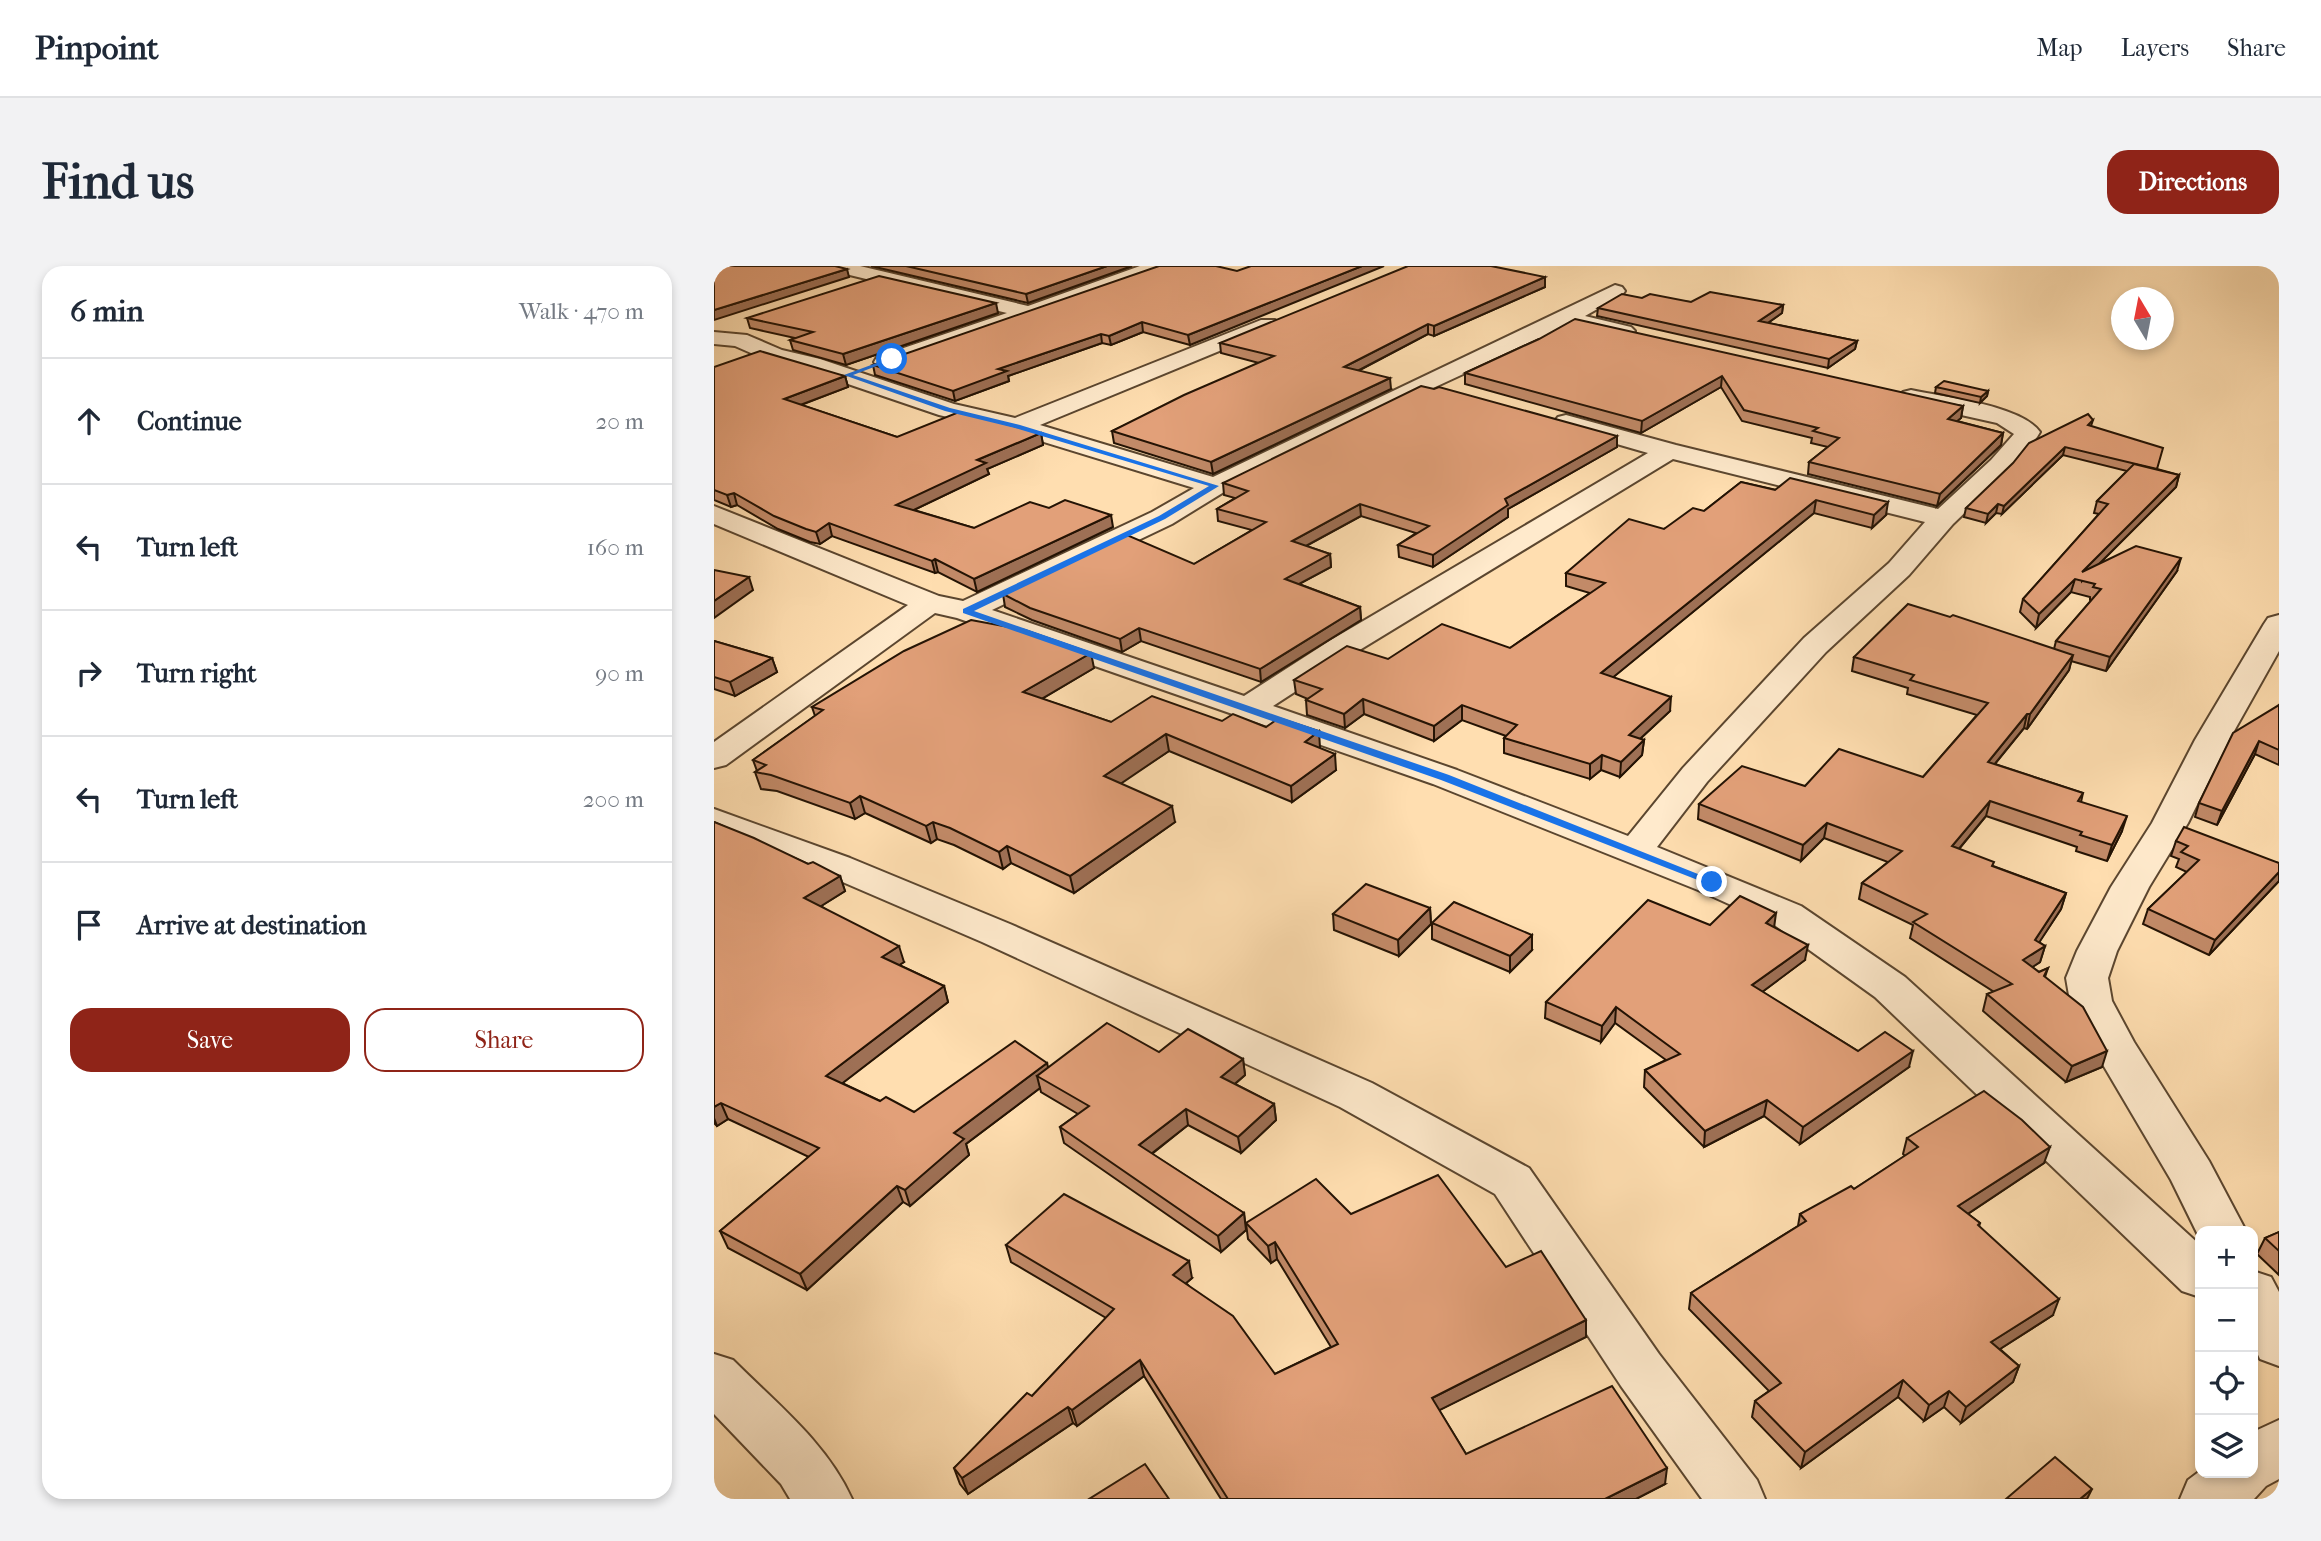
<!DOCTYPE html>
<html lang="en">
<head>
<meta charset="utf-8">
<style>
	:root { --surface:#fff; --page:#f2f2f3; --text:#1f2937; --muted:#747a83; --line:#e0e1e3; --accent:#8f2418 }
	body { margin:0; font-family:"IM FELL French Canon",serif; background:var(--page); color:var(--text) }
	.controls { position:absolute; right:21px; bottom:21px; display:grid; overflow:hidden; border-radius:14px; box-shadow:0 4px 10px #0003 }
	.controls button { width:63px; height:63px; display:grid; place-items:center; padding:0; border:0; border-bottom:2px solid var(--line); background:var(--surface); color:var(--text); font:35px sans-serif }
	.compass { position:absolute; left:1397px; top:21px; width:63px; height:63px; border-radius:50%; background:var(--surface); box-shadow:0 4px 10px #0003; rotate:350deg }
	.stop { position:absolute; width:21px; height:21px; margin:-16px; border:5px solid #1a73e8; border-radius:50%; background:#fff }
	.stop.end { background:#1a73e8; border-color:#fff; box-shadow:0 2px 7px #0008 }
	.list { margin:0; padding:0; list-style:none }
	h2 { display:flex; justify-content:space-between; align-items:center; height:91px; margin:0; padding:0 28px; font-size:30px }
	h2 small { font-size:23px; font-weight:400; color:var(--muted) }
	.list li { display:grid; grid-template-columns:46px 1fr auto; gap:21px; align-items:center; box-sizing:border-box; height:126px; padding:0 28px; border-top:2px solid var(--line) }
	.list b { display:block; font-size:26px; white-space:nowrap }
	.list em { font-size:23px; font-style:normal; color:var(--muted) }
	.actions { display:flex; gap:14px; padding:21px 28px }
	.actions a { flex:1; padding:16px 0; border:2px solid var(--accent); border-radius:21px; text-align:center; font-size:24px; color:var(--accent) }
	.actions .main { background:var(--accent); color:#fff }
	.icon { flex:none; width:38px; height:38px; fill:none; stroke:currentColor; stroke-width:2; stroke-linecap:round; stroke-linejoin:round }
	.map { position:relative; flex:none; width:1565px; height:1233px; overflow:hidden; border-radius:21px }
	header { display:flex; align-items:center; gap:42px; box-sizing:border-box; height:98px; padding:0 35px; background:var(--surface); border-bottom:2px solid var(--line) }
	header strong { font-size:33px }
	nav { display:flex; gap:38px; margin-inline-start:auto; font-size:24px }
	.intro { display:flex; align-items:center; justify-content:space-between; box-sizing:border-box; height:168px; padding:0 42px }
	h1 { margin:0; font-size:49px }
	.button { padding:18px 32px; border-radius:21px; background:var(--accent); color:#fff; font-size:24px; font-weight:700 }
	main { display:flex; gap:42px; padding:0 42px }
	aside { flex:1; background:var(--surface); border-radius:21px; box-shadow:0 4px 10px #0003 }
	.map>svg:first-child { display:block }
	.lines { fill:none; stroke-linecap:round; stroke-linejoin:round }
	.street-casing { stroke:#5b462f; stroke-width:4 }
	.street { fill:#ffeacc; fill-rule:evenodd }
	.wall { fill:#c28a68; stroke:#241304; stroke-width:2 }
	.shaded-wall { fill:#9e7055; stroke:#241304; stroke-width:2 }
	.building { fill:#e2a079; stroke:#241304; stroke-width:2 }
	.route { fill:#1a73e8 }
</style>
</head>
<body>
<header>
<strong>Pinpoint</strong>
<nav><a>Map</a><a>Layers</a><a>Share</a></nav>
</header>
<div class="intro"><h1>Find us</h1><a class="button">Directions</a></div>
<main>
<aside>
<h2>6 min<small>Walk · 470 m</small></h2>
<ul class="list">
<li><svg class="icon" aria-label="ahead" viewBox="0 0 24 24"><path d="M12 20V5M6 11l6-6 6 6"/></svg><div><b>Continue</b></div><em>20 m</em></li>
<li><svg class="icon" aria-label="left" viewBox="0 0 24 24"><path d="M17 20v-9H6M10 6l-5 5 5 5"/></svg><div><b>Turn left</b></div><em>160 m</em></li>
<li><svg class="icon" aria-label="right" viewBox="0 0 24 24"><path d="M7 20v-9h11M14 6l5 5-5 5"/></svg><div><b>Turn right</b></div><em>90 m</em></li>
<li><svg class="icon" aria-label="left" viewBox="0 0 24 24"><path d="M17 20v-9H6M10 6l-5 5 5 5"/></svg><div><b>Turn left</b></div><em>200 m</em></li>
<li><svg class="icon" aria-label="arrive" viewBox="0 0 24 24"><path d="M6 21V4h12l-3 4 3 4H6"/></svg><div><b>Arrive at destination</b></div></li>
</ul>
<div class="actions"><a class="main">Save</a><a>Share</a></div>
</aside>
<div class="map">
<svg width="1565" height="1233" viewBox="0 0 1565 1233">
	<rect width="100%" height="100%" fill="#ffdeb0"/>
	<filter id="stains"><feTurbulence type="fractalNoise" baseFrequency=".00286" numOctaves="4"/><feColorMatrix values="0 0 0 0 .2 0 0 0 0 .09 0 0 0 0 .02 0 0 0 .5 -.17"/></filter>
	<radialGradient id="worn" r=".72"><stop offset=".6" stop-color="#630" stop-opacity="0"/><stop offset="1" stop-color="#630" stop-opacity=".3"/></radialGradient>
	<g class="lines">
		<defs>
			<g id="street">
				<polygon points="113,0 146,0 314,40 426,0 453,0 451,4 171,103 163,101 160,96 163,91 293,47 115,4"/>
				<path d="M901,19L908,21L911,25L908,29L871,50L917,61L921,65L917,69L910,71L855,59L719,122L510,226L458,258L278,344L530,430L617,374L934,187L844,161L840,156L844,151L852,149L962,179L1224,243L1277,194L1300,168L1283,157L1189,136L1185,131L1189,126L1197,124C1229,131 1307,139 1326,166L1323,171L1295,204L1239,258L1195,309L1112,386L993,516L943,581L1087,640L1191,711L1486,979V1031L1468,1025L1161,731L1059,658L984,624L719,518L243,352L221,347L12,499L0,502V476L194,339L0,258V240L225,330L249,335L438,246L480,222L297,166L225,149L90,103L53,94L21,80L0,78V66L33,69L68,84L106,93L240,138L301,152L547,54H561L564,58L561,62L326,159L499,211ZM959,193L1211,256L1175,297L1090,372L969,502L914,570L743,504L559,440L639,388Z"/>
				<polygon points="1565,349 1565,385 1515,474 1474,557 1435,621 1403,685 1394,712 1398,735 1420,776 1495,895 1532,965 1486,965 1486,973 1457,914 1378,780 1356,735 1352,712 1363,685 1397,621 1438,557 1481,474 1550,358 1554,352"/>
				<polygon points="0,543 136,592 296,658 658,817 815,902 945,1088 1043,1214 1051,1233 988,1233 907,1120 781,928 626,841 268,676 110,608 0,567"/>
				<polygon points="1539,1005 1557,1011 1565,1026 1565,1100 1546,1093 1539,1078"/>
				<path d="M0,1088L19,1094C62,1137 113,1177 138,1233H76L67,1218L0,1148Z"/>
				<polygon points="1565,1154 1565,1213 1552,1220 1540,1233 1466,1233 1474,1214 1486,1205 1539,1207 1539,1166"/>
			</g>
		</defs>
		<!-- street casing -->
		<use href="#street" class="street-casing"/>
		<!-- street -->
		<use href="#street" class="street"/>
	</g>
	<!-- wall -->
	<g class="wall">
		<polygon points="157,0 418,0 314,37"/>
		<polygon points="502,0 476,79 429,66 397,79 388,77 294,110 295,115 241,135 161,109 159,99"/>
		<polygon points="831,11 831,21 720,70 714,68 644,105 677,123 499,208 400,177 398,165 545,97 507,87 506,77"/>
		<polygon points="928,32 977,36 1069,39 1068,47 1054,57 1143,75 1141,83 1114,102 883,50 884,42"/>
		<polygon points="284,47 132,99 79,84 76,74 81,72 36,62 33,52"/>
		<polygon points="825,73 1249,140 1247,152 1243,155 1289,167 1287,179 1223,240 1094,208 1095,196 1114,181 1097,177 1098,172 1028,155 1007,121 927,167 751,118 751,107"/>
		<polygon points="0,101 131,110 134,121 87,139 183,171 327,167 329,179 273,203 275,208 200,244 260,262 399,261 263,326 224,306 221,307 118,270 106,278 96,276 64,263 23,239 17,241 0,234"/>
		<polygon points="1222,121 1274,125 1273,130 1266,137 1221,127"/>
		<polygon points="1379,154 1377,160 1443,203 1465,209 1462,221 1386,297 1463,305 1392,405 1357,395 1355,404 1313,463 1310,462 1281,498 1369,527 1367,536 1408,565 1393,595 1362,585 1363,581 1272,550 1245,583 1279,600 1352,627 1347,643 1325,676 1331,680 1326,696 1318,701 1325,706 1334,702 1331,711 1388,801 1352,816 1269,745 1273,728 1280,726 1196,672 1199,659 1145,633 1148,617 1174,596 1110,572 1087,595 984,553 985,538 1091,520 1209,511 1263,449 1193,428 1194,422 1138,405 1140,391 1340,383 1342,375 1377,335 1376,334 1376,331 1357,326 1322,362 1306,346 1309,333 1385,248 1380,247 1383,235 1413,205 1349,189 1288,248 1282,247 1272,257 1250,251 1252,242"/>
		<polygon points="903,170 903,181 794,243 794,251 719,301 685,291 684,279 702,267 647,250 592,280 616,288 617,301 585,318 646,341 647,354 547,416 427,375 408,386 318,354 291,341 289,328 480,298 538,264 504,255 503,243 521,232 510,229 509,217"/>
		<polygon points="1027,216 1172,249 1158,262 1100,247 899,411 956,445 926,473 930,474 928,489 906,511 887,504 876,513 790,487 790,472 792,470 748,454 720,475 650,448 631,462 593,449 592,434 594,433 582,428 580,414 674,393 796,382 876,327 852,320 852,307 990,245"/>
		<polygon points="0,375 58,392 63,406 21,430 0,423"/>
		<polygon points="380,402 328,433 397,456 508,455 606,482 622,504 578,536 455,485 406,517 461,556 360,627 297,597 289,603 240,579 223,573 217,577 151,547 141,553 63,525 47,523 41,506 43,505 39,494 101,450 98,441"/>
		<polygon points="1565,439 1565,499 1541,488 1503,559 1481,551 1485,537"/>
		<polygon points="0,556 94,598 126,610 131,625 107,640 190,696 185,699 230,720 234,736 128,817 166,835 200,846 334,802 445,786 529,793 531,809 521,818 560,838 562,854 527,887 474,859 438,888 530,947 532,964 507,986 350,877 346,861 364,848 327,826 326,822 252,878 255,889 196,940 189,936 93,1024 14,982 6,965 95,891 14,853 3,860 0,857"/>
		<polygon points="1462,575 1565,597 1565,615 1495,689 1429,658 1434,643 1473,606 1462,601 1465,593 1457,590"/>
		<polygon points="716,642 717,658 685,690 620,664 619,648"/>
		<polygon points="718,657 818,684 796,706 718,673"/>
		<polygon points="996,659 1060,662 1091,694 1048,726 1144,785 1195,801 1086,878 1050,850 990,881 930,821 931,804 952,794 901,757 887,776 831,752 832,736"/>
		<polygon points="1193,872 1330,897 1254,948 1266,957 1265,961 1339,1049 1286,1083 1305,1100 1299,1116 1247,1157 1230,1141 1210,1155 1184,1131 1087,1202 1038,1151 1041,1135 1055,1125 975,1043 977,1027 1084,960 1086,948 1140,923 1191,890 1189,888"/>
		<polygon points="637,948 792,1001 872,1071 725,1144 752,1188 951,1218 922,1233 507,1233 430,1110 363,1160 359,1157 254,1228 246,1218 240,1202 318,1130 392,1052 297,996 292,979 478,1012 472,1017 561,1108 617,1081 563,993 557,997 534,973 532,957"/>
		<polygon points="1565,966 1565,1009 1543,988 1551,972"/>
	</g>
	<!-- shaded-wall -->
	<g class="shaded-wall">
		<polygon points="393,0 418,0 314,37 312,28"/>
		<polygon points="648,0 670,0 476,79 474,69"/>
		<polygon points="133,3 135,11 0,54 0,44"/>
		<polygon points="831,11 831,21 720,70 720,60"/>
		<polygon points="282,37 284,47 132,99 129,88"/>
		<polygon points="1069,39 1068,47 1045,63 1045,55"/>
		<polygon points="428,56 429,66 397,79 395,70"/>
		<polygon points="714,58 714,68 630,112 630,101"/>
		<polygon points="387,68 388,77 294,110 295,115 241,135 239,125 284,103"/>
		<polygon points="1143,75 1141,83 1114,102 1115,93"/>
		<polygon points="131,110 134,121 73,144 70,133"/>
		<polygon points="1008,110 1007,121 927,167 928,155"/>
		<polygon points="676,112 677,123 499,208 497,196"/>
		<polygon points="1274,125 1273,130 1266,137 1267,131"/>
		<polygon points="1249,140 1247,152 1232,164 1234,153"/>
		<polygon points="327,167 329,179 273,203 275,208 185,251 182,239 263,194"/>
		<polygon points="1289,167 1287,179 1223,240 1226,228"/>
		<polygon points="903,170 903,181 794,243 794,251 719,301 719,289 791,233"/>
		<polygon points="1351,181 1349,189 1288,248 1290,240"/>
		<polygon points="1465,209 1462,221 1368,315 1368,306"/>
		<polygon points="20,227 23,239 17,241 13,229"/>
		<polygon points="1102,234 1100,247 886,422 887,407"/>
		<polygon points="1174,236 1172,249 1158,262 1160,249"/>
		<polygon points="646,238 647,250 579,287 578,275"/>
		<polygon points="1284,238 1282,247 1272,257 1274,248"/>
		<polygon points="397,249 399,261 263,326 260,313"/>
		<polygon points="115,257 118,270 106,278 102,266"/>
		<polygon points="616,288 617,301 572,325 571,313"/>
		<polygon points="1467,292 1463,305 1392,405 1396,391"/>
		<polygon points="221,293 224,306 221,307 218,295"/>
		<polygon points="35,311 39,324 0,352 0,335"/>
		<polygon points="1361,313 1357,326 1322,362 1325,348"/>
		<polygon points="646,341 647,354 547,416 546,403"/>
		<polygon points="425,362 427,375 408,386 406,373"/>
		<polygon points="377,387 380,402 312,442 309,426"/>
		<polygon points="1359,389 1355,404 1313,463 1316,448"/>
		<polygon points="58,392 63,406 21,430 16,416"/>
		<polygon points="957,431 956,445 914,484 915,469"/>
		<polygon points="649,433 650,448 631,462 630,448"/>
		<polygon points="748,439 748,454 720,475 720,460"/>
		<polygon points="1313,448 1310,462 1270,511 1274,496"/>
		<polygon points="605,465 606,482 592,492 591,476"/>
		<polygon points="452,468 455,485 393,527 390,510"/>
		<polygon points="930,474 928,489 906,511 907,496"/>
		<polygon points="1545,475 1541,488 1503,559 1508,545"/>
		<polygon points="621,488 622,504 578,536 577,520"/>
		<polygon points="888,489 887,504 876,513 876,498"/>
		<polygon points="146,530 151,547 141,553 136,537"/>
		<polygon points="1276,535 1272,550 1234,596 1238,580"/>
		<polygon points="458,540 461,556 360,627 356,610"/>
		<polygon points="1413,550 1408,565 1393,595 1398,579"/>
		<polygon points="219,556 223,573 217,577 212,560"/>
		<polygon points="1113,557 1110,572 1087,595 1089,579"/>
		<polygon points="293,580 297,597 289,603 285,586"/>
		<polygon points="1565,606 1565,615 1495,689 1501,674"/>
		<polygon points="126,610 131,625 96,647 90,632"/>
		<polygon points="1352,627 1347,643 1317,689 1331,680 1326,696 1305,710 1309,694 1321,674"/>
		<polygon points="716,642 717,658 685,690 684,674"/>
		<polygon points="1062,647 1060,662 1052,657"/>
		<polygon points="818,669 818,684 796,706 796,690"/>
		<polygon points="1094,679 1091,694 1036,735 1038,719"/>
		<polygon points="185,680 190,696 173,707 168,691"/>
		<polygon points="230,720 234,736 117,826 112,810"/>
		<polygon points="902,741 901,757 887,776 888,760"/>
		<polygon points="1199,785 1195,801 1086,878 1089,861"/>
		<polygon points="1393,785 1388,801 1352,816 1358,800"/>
		<polygon points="529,793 531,809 510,827 507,811"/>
		<polygon points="333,797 337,813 323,810 326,822 252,878 255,889 196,940 191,924 240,867"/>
		<polygon points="1053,834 1050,850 990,881 991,865"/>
		<polygon points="7,837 14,853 3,860 0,852 0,841"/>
		<polygon points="560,838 562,854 527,887 524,871"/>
		<polygon points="472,843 474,859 428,895 425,879"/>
		<polygon points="1336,881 1330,897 1240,957 1244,940"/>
		<polygon points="183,920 189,936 93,1024 86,1008"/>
		<polygon points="530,947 532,964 507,986 504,970"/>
		<polygon points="561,976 563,993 557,997 554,980"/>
		<polygon points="475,995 478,1012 463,1025 459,1009"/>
		<polygon points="1345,1033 1339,1049 1272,1092 1277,1076"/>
		<polygon points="872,1054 872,1071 718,1148 718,1132"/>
		<polygon points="426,1094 430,1110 363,1160 358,1144"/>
		<polygon points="1305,1100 1299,1116 1247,1157 1252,1141"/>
		<polygon points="1189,1114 1184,1131 1087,1202 1091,1186"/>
		<polygon points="1235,1125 1230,1141 1210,1155 1215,1139"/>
		<polygon points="354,1141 359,1157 254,1228 248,1212"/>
		<polygon points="953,1202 951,1218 922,1233 891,1233"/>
		<polygon points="1378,1223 1373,1233 1366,1233"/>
	</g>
	<!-- building -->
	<g class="building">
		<polygon points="0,0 121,0 133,3 0,44"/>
		<polygon points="192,0 393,0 312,28"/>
		<polygon points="445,0 502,0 523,5 537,0 648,0 474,69 428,56 395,70 387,68 284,103 293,105 239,125 159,99"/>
		<polygon points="694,0 777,0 831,11 720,60 714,58 630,101 676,112 497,196 398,165 470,129 560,90 506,77"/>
		<polygon points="165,10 282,37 129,88 76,74 99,66 33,52"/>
		<polygon points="996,26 1069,39 1045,55 1143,75 1115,93 884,42 908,28 928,32 936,28 977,36"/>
		<polygon points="861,53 1249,140 1234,153 1289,167 1226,228 1095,196 1125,172 1099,165 1104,162 1030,144 1008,110 928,155 751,107 825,73"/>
		<polygon points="46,85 131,110 70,133 183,171 245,146 327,167 263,194 272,197 182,239 260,262 316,236 335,242 351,234 397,249 260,313 221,293 218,295 115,257 102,266 92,263 60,250 20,227 13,229 0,224 0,101"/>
		<polygon points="1230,115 1274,125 1267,131 1222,121"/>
		<polygon points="707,120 720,123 725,121 903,170 791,233 794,239 719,289 684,279 715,260 646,238 578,275 616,288 571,313 646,341 546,403 425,362 406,373 316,342 289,328 413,269 480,298 552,256 503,243 534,225 509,217"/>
		<polygon points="1374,148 1379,154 1374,159 1449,182 1443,203 1351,181 1290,240 1284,238 1274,248 1252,242 1299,197 1315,177"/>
		<polygon points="1420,198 1465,209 1368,306 1422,280 1467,292 1396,391 1342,375 1387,323 1379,321 1381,318 1361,313 1325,348 1309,333 1394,238 1383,235"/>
		<polygon points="1076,212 1174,236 1160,249 1102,234 887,407 957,431 915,469 930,474 907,496 888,489 876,498 790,472 803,459 748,439 720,460 649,433 630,448 592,434 608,423 580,414 633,380 674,393 728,358 796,382 891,317 852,307 915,253 950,263 979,242 990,245 1027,216 1061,224"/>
		<polygon points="0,304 35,311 0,335"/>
		<polygon points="1194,338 1236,351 1239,349 1359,389 1316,448 1313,448 1274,496 1369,527 1364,535 1413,550 1398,579 1366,569 1368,566 1276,535 1238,580 1280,596 1278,600 1352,627 1321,674 1331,680 1309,694 1325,706 1334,702 1330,710 1369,741 1393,785 1358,800 1273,728 1298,718 1199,656 1213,648 1148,617 1188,585 1113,557 1089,579 985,538 1028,500 1091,520 1125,483 1209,511 1274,437 1196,414 1200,409 1140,391"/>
		<polygon points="257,354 311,364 377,387 309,426 397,456 438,430 508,455 519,448 552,461 565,452 605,465 591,476 621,488 577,520 452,468 390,510 458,540 356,610 293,580 285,586 236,562 219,556 212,560 146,530 136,537 57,509 41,506 52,499 39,494 109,444 98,441 190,385"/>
		<polygon points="0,375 58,392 16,416 0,411"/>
		<polygon points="1565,439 1565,484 1545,475 1508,545 1485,537 1519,467"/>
		<polygon points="0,556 40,572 94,598 99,596 126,610 90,632 185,680 168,691 230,720 112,810 166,835 172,831 200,846 301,775 333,797 240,867 250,873 191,924 183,920 86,1008 6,965 105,882 7,837 0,841"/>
		<polygon points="1470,561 1565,597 1565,606 1501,674 1434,643 1485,594 1467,586 1474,580 1462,575"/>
		<polygon points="652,618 716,642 684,674 619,648"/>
		<polygon points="1026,630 1062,647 1052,657 1094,679 1038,719 1144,785 1171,766 1199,785 1089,861 1053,834 991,865 931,804 966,788 902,741 888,760 832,736 934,634 996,659"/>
		<polygon points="740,636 818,669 796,690 718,657"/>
		<polygon points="393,757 445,786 474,763 529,793 507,811 560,838 524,871 472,843 425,879 530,947 504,970 346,861 375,840 323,810"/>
		<polygon points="1270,825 1308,854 1336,881 1244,940 1266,957 1264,959 1345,1033 1277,1076 1305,1100 1252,1141 1235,1125 1215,1139 1189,1114 1091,1186 1041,1135 1067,1117 977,1027 1092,955 1086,948 1137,920 1140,923 1204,881 1193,872"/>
		<polygon points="724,909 792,1001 827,985 872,1054 718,1132 752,1188 898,1120 953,1202 891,1233 514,1233 426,1094 358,1144 354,1141 248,1212 240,1202 313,1127 318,1130 400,1043 292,979 350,928 475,995 459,1009 519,1050 561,1108 624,1078 561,976 554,980 532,957 602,913 637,948"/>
		<polygon points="1565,966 1565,985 1551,972"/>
		<polygon points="1341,1191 1378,1223 1366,1233 1292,1233"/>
		<polygon points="431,1198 455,1233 375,1233"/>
		<polygon points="1565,1226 1565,1233 1555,1233"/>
	</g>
	<!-- route -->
	<polygon class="route" points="176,92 181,93 139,109 236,142 306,159 505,220 451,253 260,345 735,509 1004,616 994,618 727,514 249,347 249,343 445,250 495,220 301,162 231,145 130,109"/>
	<rect width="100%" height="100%" filter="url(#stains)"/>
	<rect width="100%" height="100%" fill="url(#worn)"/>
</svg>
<div class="controls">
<button>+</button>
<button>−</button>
<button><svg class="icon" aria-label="locate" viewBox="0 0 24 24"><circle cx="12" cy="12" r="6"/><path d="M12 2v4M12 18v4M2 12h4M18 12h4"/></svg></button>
<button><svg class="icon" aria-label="layers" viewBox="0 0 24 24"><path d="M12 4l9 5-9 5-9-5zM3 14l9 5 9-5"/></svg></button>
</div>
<svg class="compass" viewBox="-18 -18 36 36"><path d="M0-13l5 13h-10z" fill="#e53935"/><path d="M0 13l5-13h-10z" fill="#747a83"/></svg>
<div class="stop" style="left:178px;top:93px"></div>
<div class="stop end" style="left:998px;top:616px"></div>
</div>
</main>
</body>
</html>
